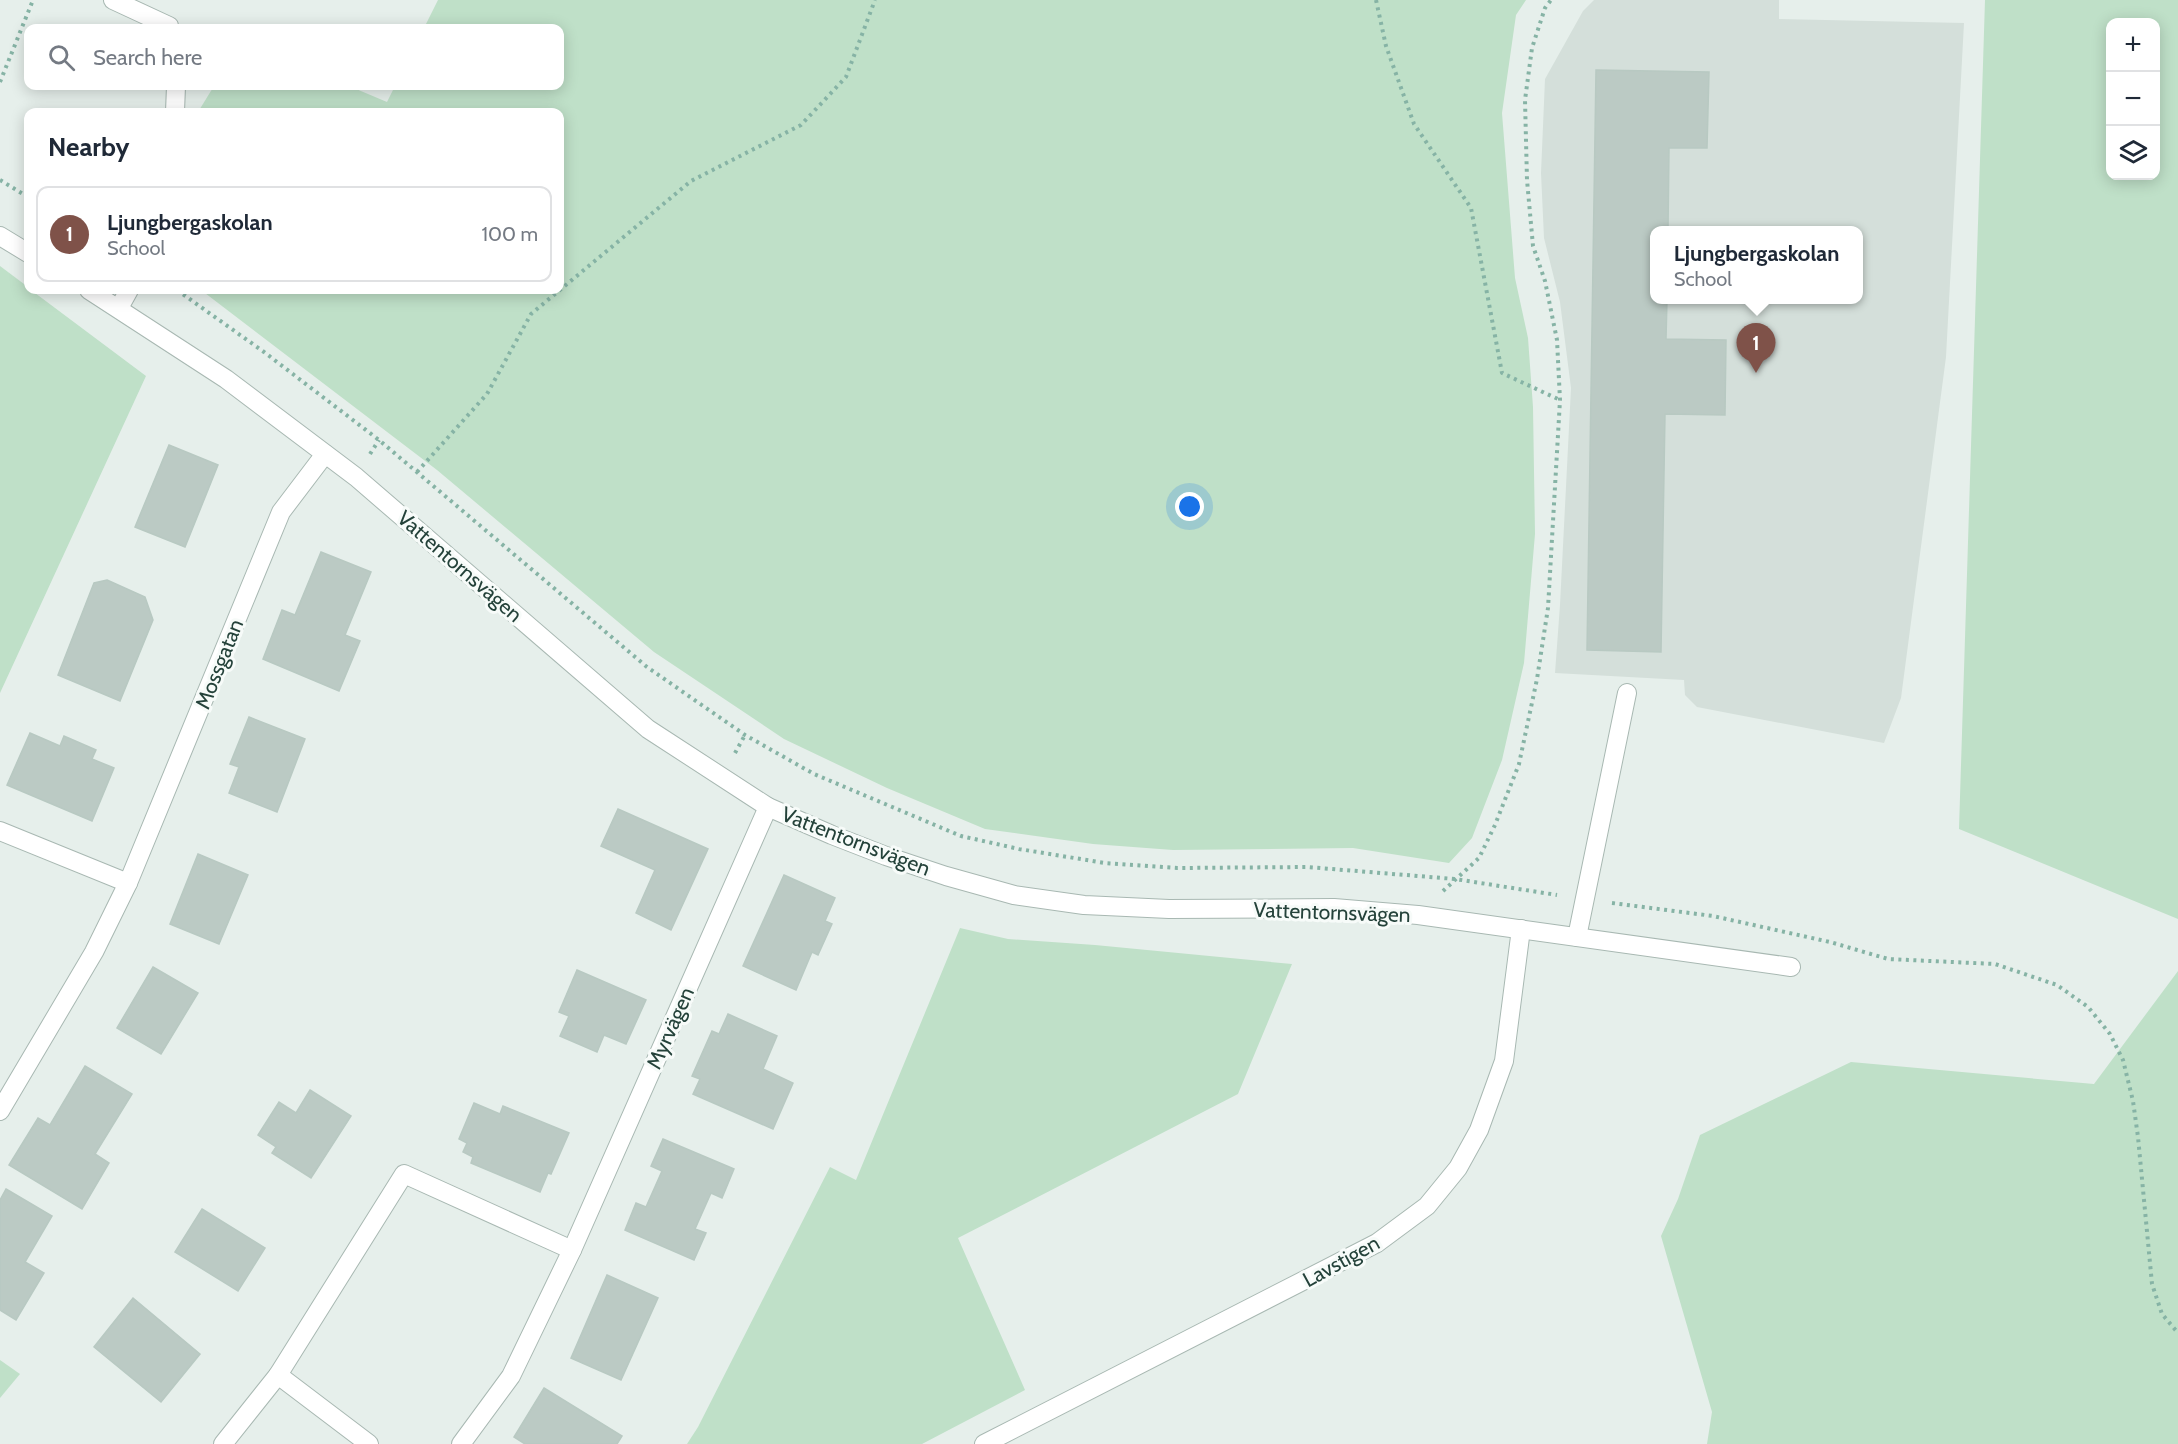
<!DOCTYPE html>
<html lang="en">
<head>
<meta charset="utf-8">
<style>
	:root { --surface:#fff; --page:#f6f6f7; --text:#1f2937; --muted:#747a83; --line:#e0e1e3; --accent:#7f5249 }
	body { margin:0; font-family:Cabin,sans-serif; background:var(--page); color:var(--text) }
	.controls { position:absolute; right:18px; top:18px; display:grid; overflow:hidden; border-radius:12px; box-shadow:0 3px 15px #0003 }
	.controls button { width:54px; height:54px; display:grid; place-items:center; padding:0; border:0; border-bottom:2px solid var(--line); background:var(--surface); color:var(--text); font:30px sans-serif }
	.you { position:absolute; left:1190px; top:507px; width:21px; height:21px; margin:-15px; border:4px solid #fff; border-radius:50%; background:#1a73e8; box-shadow:0 0 0 9px #1a73e833 }
	.badge { display:grid; place-items:center; width:39px; height:39px; border-radius:50%; background:var(--accent); color:#fff; font-size:20px; font-weight:700 }
	.pin { position:absolute; translate:-50% -50px; filter:drop-shadow(0 2px 3px #0008) }
	.pin::after { content:''; position:absolute; top:32px; width:21px; height:18px; background:inherit; clip-path:polygon(0 0,100% 0,50% 100%) }
	.popup { position:absolute; left:1650px; top:226px; width:213px; height:78px; box-sizing:border-box; display:grid; place-content:center; border-radius:12px; background:var(--surface); filter:drop-shadow(0 2px 4px #0005); font-size:20px; white-space:nowrap; color:var(--muted) }
	.popup b { font-size:22px; color:var(--text) }
	.popup::after { content:''; position:absolute; left:50%; top:100%; margin-left:-12px; border:12px solid transparent; border-top-color:var(--surface) }
	.list { margin:0; padding:0; list-style:none }
	h2 { display:flex; justify-content:space-between; align-items:center; height:78px; margin:0; padding:0 24px; font-size:26px }
	h2 small { font-size:20px; font-weight:400; color:var(--muted) }
	.list li { display:grid; grid-template-columns:39px 1fr auto; gap:18px; align-items:center; box-sizing:border-box; height:96px; margin:0 12px 12px; padding:0 12px; border:2px solid var(--line); border-radius:12px }
	.list b { display:block; font-size:22px; white-space:nowrap }
	.list p { margin:0; font-size:20px; white-space:nowrap; color:var(--muted) }
	.list em { font-size:20px; font-style:normal; color:var(--muted) }
	.icon { flex:none; width:33px; height:33px; fill:none; stroke:currentColor; stroke-width:2; stroke-linecap:round; stroke-linejoin:round }
	.map { position:relative; flex:none; width:2178px; height:1444px; overflow:hidden }
	.search { position:absolute; background:var(--surface); box-shadow:0 3px 15px #0003; left:24px; top:24px; width:540px; height:66px; display:flex; align-items:center; gap:15px; box-sizing:border-box; padding:0 21px; border-radius:12px; color:var(--muted); font-size:22px }
	.panel { position:absolute; background:var(--surface); box-shadow:0 3px 15px #0003; left:24px; top:108px; width:540px; height:186px; border-radius:12px }
	.map>svg:first-child { display:block }
	.built { fill:#d4dfda; fill-rule:evenodd }
	.green { fill:#bfe0c8; fill-rule:evenodd }
	.building { fill:#bbcac4; stroke:#b8c9c2; stroke-width:1.5 }
	.lines { fill:none; stroke-linecap:round; stroke-linejoin:round }
	.service-casing { stroke:#a8b8b2; stroke-width:20 }
	.minor-casing { stroke:#a8b8b2; stroke-width:20 }
	.path { stroke:#86b3a5; stroke-width:4; stroke-dasharray:3 4.5; stroke-linecap:butt }
	.service { stroke:#fff; stroke-width:18 }
	.minor { stroke:#fff; stroke-width:18 }
	.labels { text-anchor:middle; dominant-baseline:central; stroke-width:6; stroke-linejoin:round; paint-order:stroke }
	.street-label { font-size:21px; fill:#24423a; stroke:#f7fbf9 }
</style>
</head>
<body>
<div class="map">
<svg width="2178" height="1444" viewBox="0 0 2178 1444">
	<rect width="100%" height="100%" fill="#e6efeb"/>
	<!-- built -->
	<path class="built" d="M1594,0H1779V19L1964,23L1946,357L1901,698L1884,743L1697,707L1685,695L1684,680L1555,673L1560,605L1571,388L1560,302L1544,238L1541,173L1545,79L1583,11ZM1654,230H1858V300H1654Z"/>
	<!-- green -->
	<g class="green">
		<polygon points="438,0 1526,0 1516,15 1502,113 1515,278 1528,338 1533,407 1535,534 1524,663 1502,760 1472,838 1449,863 1353,848 1173,850 1093,844 985,829 887,788 784,739 654,652 437,470 201,290 560,290 560,112 198,112 214,86 349,86 387,102 395,86 560,86 560,28 424,28"/>
		<path d="M1985,0H2178V919L1959,829ZM2110,22H2156V176H2110Z"/>
		<polygon points="0,266 28,287 28,290 31,290 146,376 0,693"/>
		<polygon points="960,928 1008,939 1095,945 1292,964 1238,1094 958,1238 1025,1390 922,1444 687,1444 698,1427 830,1167 856,1180"/>
		<polygon points="2178,971 2178,1444 1707,1444 1712,1412 1661,1236 1678,1199 1700,1135 1851,1062 2094,1084"/>
		<polygon points="0,1360 20,1374 0,1398"/>
	</g>
	<!-- building -->
	<g class="building">
		<polygon points="1596,70 1709,72 1707,148 1669,148 1668,230 1654,230 1654,300 1667,300 1666,339 1726,340 1725,415 1665,414 1661,652 1587,650"/>
		<polygon points="169,445 218,465 185,547 135,527"/>
		<polygon points="321,552 371,572 345,635 360,641 339,691 263,659 282,610 295,615"/>
		<polygon points="107,580 145,597 153,620 120,701 58,675 94,583"/>
		<polygon points="249,717 305,739 277,812 229,793 239,767 230,764"/>
		<polygon points="30,733 60,746 64,736 96,750 92,759 114,768 92,821 7,785"/>
		<polygon points="618,809 708,849 671,930 636,913 655,870 601,846"/>
		<polygon points="198,854 248,875 219,944 170,924"/>
		<polygon points="784,875 835,898 825,921 832,924 818,955 812,952 796,990 743,966"/>
		<polygon points="153,967 198,993 161,1054 117,1028"/>
		<polygon points="577,970 646,1000 626,1044 604,1035 597,1052 560,1036 569,1016 559,1012"/>
		<polygon points="728,1014 777,1036 763,1069 793,1083 773,1129 693,1094 700,1079 692,1076 712,1031 719,1034"/>
		<polygon points="85,1066 132,1094 95,1154 109,1163 82,1209 9,1165 38,1118 50,1125"/>
		<polygon points="310,1090 351,1116 311,1178 272,1153 276,1147 258,1135 279,1102 296,1113"/>
		<polygon points="474,1103 500,1114 503,1106 569,1133 551,1174 548,1173 540,1192 471,1163 473,1157 463,1152 467,1143 459,1139"/>
		<polygon points="663,1139 734,1169 722,1198 711,1193 695,1229 706,1233 694,1260 625,1230 636,1203 646,1207 662,1171 651,1166"/>
		<polygon points="6,1189 52,1216 25,1262 44,1273 16,1320 0,1310 0,1200"/>
		<polygon points="202,1209 265,1248 238,1291 175,1252"/>
		<polygon points="607,1275 658,1298 621,1380 571,1358"/>
		<polygon points="133,1298 200,1354 161,1402 94,1347"/>
		<polygon points="544,1388 622,1436 617,1444 525,1444 514,1437"/>
	</g>
	<g class="lines">
		<defs>
			<g id="service">
				<polyline points="113,0 169,26 169,28"/>
				<polyline points="175,112 176,86"/>
				<polyline points="119,308 129,290"/>
				<polyline points="1577,937 1627,693"/>
			</g>
			<g id="minor">
				<polyline points="0,236 28,253"/>
				<polyline points="89,290 226,379 356,477 648,729 768,807 832,835 886,856 946,876 1014,895 1084,905 1169,909 1334,908 1418,915 1791,967"/>
				<polyline points="0,831 128,883"/>
				<polyline points="0,1111 94,952 128,883 281,512 325,454"/>
				<polyline points="278,1375 369,1444"/>
				<polyline points="223,1444 278,1375 404,1174 572,1250"/>
				<polyline points="461,1444 511,1376 572,1250 768,807"/>
				<polyline points="984,1444 1377,1243 1427,1206 1458,1168 1479,1130 1504,1061 1521,929"/>
			</g>
		</defs>
		<!-- service casing -->
		<use href="#service" class="service-casing"/>
		<!-- minor casing -->
		<use href="#minor" class="minor-casing"/>
		<!-- path -->
		<g class="path">
			<polyline points="1376,0 1386,46 1414,124 1471,208 1502,373 1560,400"/>
			<polyline points="0,82 33,0"/>
			<polyline points="0,180 28,197"/>
			<polyline points="177,290 264,352 379,440 647,667 745,735 814,774 961,836 1019,849 1105,863 1177,868 1307,867 1455,879 1557,895"/>
			<polyline points="370,454 379,440"/>
			<polyline points="417,472 487,394 531,314 691,181 801,125 846,77 875,0"/>
			<polyline points="735,753 745,735"/>
			<polyline points="1443,891 1479,858 1495,825 1519,764 1537,679 1548,608 1560,400 1557,340 1545,281 1533,246 1527,180 1525,100 1532,48 1545,8 1551,0"/>
			<polyline points="1612,903 1713,916 1830,942 1888,959 1995,964 2057,985 2088,1007 2110,1034 2123,1060 2133,1101 2138,1137 2152,1284 2162,1314 2178,1333"/>
		</g>
		<!-- service -->
		<use href="#service" class="service"/>
		<!-- minor -->
		<use href="#minor" class="minor"/>
	</g>
	<g class="labels">
		<!-- street labels -->
		<g class="street-label">
			<text transform="translate(460 566) rotate(41)">Vattentornsvägen</text>
			<text transform="translate(219 664) rotate(-68)">Mossgatan</text>
			<text transform="translate(856 841) rotate(21)">Vattentornsvägen</text>
			<text transform="translate(1332 912) rotate(2)">Vattentornsvägen</text>
			<text transform="translate(670 1028) rotate(-66)">Myrvägen</text>
			<text transform="translate(1341 1261) rotate(-29)">Lavstigen</text>
		</g>
	</g>
</svg>
<div class="controls">
<button>+</button>
<button>−</button>
<button><svg class="icon" aria-label="layers" viewBox="0 0 24 24"><path d="M12 4l9 5-9 5-9-5zM3 14l9 5 9-5"/></svg></button>
</div>
<div class="you"></div>
<div class="pin badge" style="left:1756px;top:373px">1</div>
<div class="popup"><b>Ljungbergaskolan</b>School</div>
<div class="search"><svg class="icon" aria-label="search" viewBox="0 0 24 24"><circle cx="10" cy="10" r="6"/><path d="M15 15l6 6"/></svg>Search here</div>
<section class="panel">
<h2>Nearby<small></small></h2>
<ul class="list">
<li><span class="badge">1</span><div><b>Ljungbergaskolan</b><p>School</p></div><em>100 m</em></li>
</ul>
</section>
</div>
</body>
</html>
